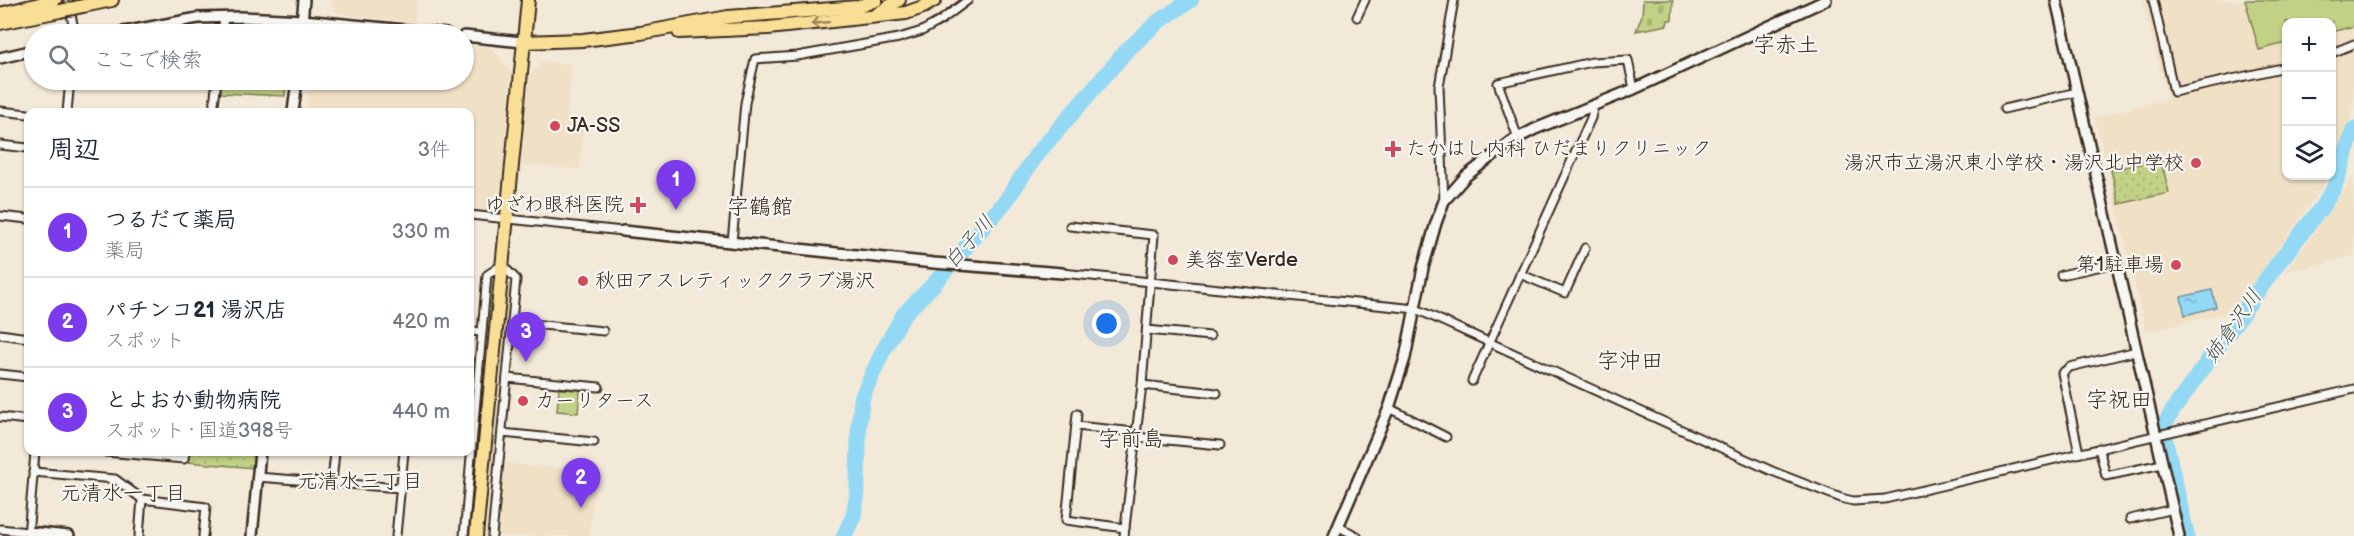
<!DOCTYPE html>
<html lang="ja">
<head>
<meta charset="utf-8">
<style>
	:root { --surface:#fff; --page:#f6f6f7; --text:#1f2937; --muted:#747a83; --line:#e0e1e3; --accent:#7c3aed }
	body { margin:0; font-family:"Balsamiq Sans","Klee One",sans-serif; background:var(--page); color:var(--text) }
	.controls { position:absolute; right:18px; top:18px; display:grid; overflow:hidden; border-radius:12px; box-shadow:0 2px 4px #0004 }
	.controls button { width:54px; height:54px; display:grid; place-items:center; padding:0; border:0; border-bottom:2px solid var(--line); background:var(--surface); color:var(--text); font:30px sans-serif }
	.you { position:absolute; left:1107px; top:324px; width:21px; height:21px; margin:-15px; border:4px solid #fff; border-radius:50%; background:#1a73e8; box-shadow:0 0 0 9px #1a73e833 }
	.badge { display:grid; place-items:center; width:39px; height:39px; border-radius:50%; background:var(--accent); color:#fff; font-size:20px; font-weight:700 }
	.pin { position:absolute; translate:-50% -50px; filter:drop-shadow(0 2px 3px #0008) }
	.pin::after { content:''; position:absolute; top:32px; width:21px; height:18px; background:inherit; clip-path:polygon(0 0,100% 0,50% 100%) }
	.list { margin:0; padding:0; list-style:none }
	h2 { display:flex; justify-content:space-between; align-items:center; height:78px; margin:0; padding:0 24px; font-size:26px }
	h2 small { font-size:20px; font-weight:400; color:var(--muted) }
	.list li { display:grid; grid-template-columns:39px 1fr auto; gap:18px; align-items:center; box-sizing:border-box; height:90px; padding:0 24px; border-top:2px solid var(--line) }
	.list b { display:block; font-size:22px; white-space:nowrap }
	.list p { margin:0; font-size:20px; white-space:nowrap; color:var(--muted) }
	.list em { font-size:20px; font-style:normal; color:var(--muted) }
	.icon { flex:none; width:33px; height:33px; fill:none; stroke:currentColor; stroke-width:2; stroke-linecap:round; stroke-linejoin:round }
	.map { position:relative; flex:none; width:2354px; height:536px; overflow:hidden }
	.search { position:absolute; background:var(--surface); box-shadow:0 2px 4px #0004; left:24px; top:24px; width:450px; height:66px; display:flex; align-items:center; gap:15px; box-sizing:border-box; padding:0 21px; border-radius:33px; color:var(--muted); font-size:22px }
	.panel { position:absolute; background:var(--surface); box-shadow:0 2px 4px #0004; left:24px; top:108px; width:450px; height:348px; border-radius:12px }
	.map>svg:first-child { display:block }
	.built { fill:#f0e0c6 }
	.grass { fill:url(#grass-tufts); stroke:#7e7e52; stroke-width:1.5 }
	.cemetery { fill:url(#cemetery-stones); stroke:#7e7e52; stroke-width:1.5 }
	.park { fill:url(#park-dots); stroke:#7e7e52; stroke-width:1.5 }
	.pitch { fill:#c1d186; stroke:#7e7e52; stroke-width:1.5 }
	.water { fill:url(#water-ripples); stroke:#70939f; stroke-width:1.5 }
	.lines { fill:none; stroke-linecap:round; stroke-linejoin:round }
	.river { stroke:#93d9f5; stroke-width:16 }
	.street-casing { stroke:#3b2a1e; stroke-width:11 }
	.secondary-casing { stroke:#3b2a1e; stroke-width:14 }
	.highway-casing { stroke:#3b2a1e; stroke-width:16 }
	.street { stroke:#f6f6f2; stroke-width:7 }
	.secondary { stroke:#f6f6f2; stroke-width:9 }
	.highway { stroke:#f9df96; stroke-width:12 }
	.highway-bridge-casing { stroke:#3b2a1e; stroke-width:16; stroke-linecap:butt }
	.highway-bridge { stroke:#f9df96; stroke-width:12 }
	.oneway { stroke:#9a845a }
	.poi-dot { fill:#d1495b; stroke:#f6f6f2; stroke-width:2 }
	.labels { text-anchor:middle; dominant-baseline:central; stroke-width:4.5; stroke-linejoin:round; paint-order:stroke }
	.poi-label { font-size:20px; fill:#3b2a1e; stroke:#f6f6f2; text-anchor:start }
	.water-label { font-size:21px; font-style:italic; fill:#515654; stroke:#f6f6f2 }
	.neighbourhood-label { font-size:21px; fill:#3b2a1e; stroke:#f6f6f2 }
	.quarter-label { font-size:22px; fill:#3b2a1e; stroke:#f6f6f2 }
</style>
</head>
<body>
<div class="map">
<svg width="2354" height="536" viewBox="0 0 2354 536">
	<defs>
		<pattern id="grass-tufts" width="24" height="20" patternUnits="userSpaceOnUse" patternTransform="scale(1.5)"><rect width="24" height="20" fill="#c1d186"/><path d="M3 7l-1-3M5 7V3M7 7l1-3M15 17l-1-3M17 17v-4M19 17l1-3" fill="none" stroke="#a7b473"/></pattern>
		<pattern id="cemetery-stones" width="16" height="16" patternUnits="userSpaceOnUse" patternTransform="scale(1.5)"><rect width="16" height="16" fill="#c1d186"/><path d="M2 7V4a2 2 0 0 1 4 0v3zM10 15v-3a2 2 0 0 1 4 0v3z" fill="#a7b473"/></pattern>
		<pattern id="park-dots" width="8" height="8" patternUnits="userSpaceOnUse" patternTransform="scale(1.5)"><rect width="8" height="8" fill="#c1d186"/><path d="M2 2h.1M6 6h.1" fill="none" stroke="#a7b473" stroke-width="1.8" stroke-linecap="round"/></pattern>
		<pattern id="water-ripples" width="26" height="14" patternUnits="userSpaceOnUse" patternTransform="scale(1.5)"><rect width="26" height="14" fill="#93d9f5"/><path d="M2 4q2-2 4 0t4 0M15 11q2-2 4 0t4 0" fill="none" stroke="#80bad2"/></pattern>
	</defs>
	<rect width="100%" height="100%" fill="#f2e9d8"/>
	<filter id="ink" filterUnits="userSpaceOnUse"><feTurbulence type="fractalNoise" baseFrequency=".0167" numOctaves="2"/><feDisplacementMap in="SourceGraphic" scale="12" xChannelSelector="R" yChannelSelector="G"/><feConvolveMatrix kernelMatrix="1 2 1 2 8 2 1 2 1" color-interpolation-filters="sRGB"/></filter>
	<g filter="url(#ink)">
		<!-- built -->
		<g class="built">
			<polygon points="330,0 416,0 415,23 337,13"/>
			<polygon points="2143,0 2354,0 2354,103 2341,154 2333,172 2332,174 2332,22 2286,22 2286,176 2330,176 2234,311 2146,332 2095,117 2168,99"/>
			<polygon points="464,45 491,48 511,72 502,181 491,213 470,211 470,112 306,112 310,80 464,80"/>
			<polygon points="543,61 571,65 567,123 583,125 580,169 521,165 530,75"/>
			<polygon points="2354,175 2354,256 2284,272 2316,230"/>
			<polygon points="504,463 596,472 589,536 498,536"/>
		</g>
		<!-- grass -->
		<g class="grass">
			<polygon points="222,80 286,80 285,96 221,93"/>
			<polygon points="559,389 580,390 578,413 557,411"/>
		</g>
		<!-- cemetery -->
		<polygon class="cemetery" points="1643,0 1673,0 1672,20 1668,20 1667,25 1636,31 1642,15"/>
		<!-- park -->
		<g class="park">
			<polygon points="2161,159 2169,193 2119,204 2111,170"/>
			<polygon points="189,452 255,452 254,468 188,462"/>
		</g>
		<!-- pitch -->
		<polygon class="pitch" points="2245,0 2354,0 2354,26 2332,32 2332,22 2286,22 2286,43 2259,50"/>
		<!-- water -->
		<polygon class="water" points="2212,290 2216,307 2185,315 2181,297"/>
		<g class="lines">
			<!-- river -->
			<g class="river">
				<polyline points="844,536 853,517 857,496 859,426 862,397 883,351 904,314 932,286 1005,202 1037,154 1127,50 1159,21 1191,0"/>
				<polyline points="2187,536 2165,440 2165,424 2173,410 2275,267 2322,207 2334,188 2354,129"/>
			</g>
			<defs>
				<g id="street">
					<polyline points="68,0 75,34"/>
					<polyline points="2153,0 2174,92 2286,67"/>
					<polyline points="1357,17 1365,0"/>
					<polyline points="222,34 224,17"/>
					<polyline points="2332,53 2354,44"/>
					<polyline points="2004,109 2077,92"/>
					<polyline points="0,111 28,114"/>
					<polyline points="67,112 70,80"/>
					<polyline points="213,112 217,80"/>
					<polyline points="1518,138 1498,83 1592,62 1628,60 1634,89"/>
					<polyline points="0,145 28,148"/>
					<polyline points="1444,201 1439,87 1454,0"/>
					<polyline points="470,215 623,231"/>
					<polyline points="0,216 28,219"/>
					<polyline points="1070,226 1154,235 1142,385 1124,536"/>
					<polyline points="732,242 745,103 755,59 797,56 899,38 922,31 940,21 968,0"/>
					<polyline points="1062,273 1416,309 1772,471 1841,498 1853,501 1885,499 2354,389"/>
					<polyline points="1520,274 1565,293 1585,248"/>
					<polyline points="2061,275 2116,263"/>
					<polyline points="512,322 603,331"/>
					<polyline points="1147,330 1210,336"/>
					<polyline points="470,331 482,332"/>
					<polyline points="0,334 28,338"/>
					<polyline points="0,374 28,377"/>
					<polyline points="507,378 599,387"/>
					<polyline points="1472,381 1591,118 1594,105"/>
					<polyline points="1142,385 1217,393"/>
					<polyline points="1389,408 1446,437"/>
					<polyline points="1077,414 1066,520 1125,528"/>
					<polyline points="0,417 28,420"/>
					<polyline points="1076,426 1136,432"/>
					<polyline points="502,433 594,442"/>
					<polyline points="1136,437 1220,445"/>
					<polyline points="2099,448 2106,476 2162,464"/>
					<polyline points="106,452 184,459 185,452"/>
					<polyline points="2079,453 2062,373 2070,367 2137,351"/>
					<polyline points="33,472 115,479 142,499 206,507 203,536"/>
					<polyline points="257,477 400,488"/>
					<polyline points="332,482 335,452"/>
					<polyline points="2130,519 2173,509"/>
					<polyline points="1339,527 1357,536"/>
					<polyline points="0,529 28,532"/>
					<polyline points="28,536 35,452"/>
					<polyline points="139,536 142,499"/>
					<polyline points="396,536 404,452"/>
					<polyline points="464,536 487,275 502,265 516,279 492,536"/>
				</g>
				<g id="secondary">
					<polyline points="2056,0 2179,536"/>
					<polyline points="113,34 198,18 240,17 303,20 446,34"/>
					<polyline points="301,34 304,0"/>
					<polyline points="464,36 522,42"/>
					<polyline points="0,58 34,50"/>
					<polyline points="293,112 297,80"/>
					<polyline points="623,231 934,263 1062,273"/>
					<polyline points="28,532 69,536"/>
					<polyline points="252,536 260,452"/>
					<polyline points="1334,536 1389,408 1405,358 1423,268 1436,223 1444,201 1466,176 1512,141 1535,129 1634,89 1826,0"/>
				</g>
				<g id="highway">
					<polyline points="83,6 112,0"/>
					<polyline points="0,14 55,0"/>
					<polyline points="876,15 899,0"/>
					<polyline points="0,23 60,11"/>
					<polyline points="679,32 768,28 906,13 923,7 935,0"/>
					<polyline points="522,42 583,40 641,33 728,17 858,7 876,0"/>
					<polyline points="476,536 528,0"/>
				</g>
			</defs>
			<!-- street casing -->
			<use href="#street" class="street-casing"/>
			<!-- secondary casing -->
			<use href="#secondary" class="secondary-casing"/>
			<!-- highway casing -->
			<use href="#highway" class="highway-casing"/>
			<!-- street -->
			<use href="#street" class="street"/>
			<!-- secondary -->
			<use href="#secondary" class="secondary"/>
			<!-- highway -->
			<use href="#highway" class="highway"/>
			<defs>
				<polyline id="highway-bridge" points="60,11 83,6"/>
			</defs>
			<!-- highway-bridge casing -->
			<use href="#highway-bridge" class="highway-bridge-casing"/>
			<!-- highway-bridge -->
			<use href="#highway-bridge" class="highway-bridge"/>
		</g>
		<!-- one-way arrows -->
		<defs><path id="oneway-shaft" d="M-6 0H5M1.5-3L5.5 0L1.5 3" fill="none" stroke-width="1.6" stroke-linecap="round" stroke-linejoin="round" transform="scale(1.5)"/></defs>
		<use class="oneway" href="#oneway-shaft" transform="translate(820 23) rotate(174)"/>
	</g>
	<!-- markers -->
	<g class="poi-dot">
		<circle cx="555" cy="126" r="6"/>
		<path d="M1390 140h6v6h6v6h-6v6h-6v-6h-6v-6h6z"/>
		<circle cx="2196" cy="163" r="6"/>
		<path d="M635 196h6v6h6v6h-6v6h-6v-6h-6v-6h6z"/>
		<circle cx="1173" cy="260" r="6"/>
		<circle cx="2176" cy="265" r="6"/>
		<circle cx="583" cy="281" r="6"/>
		<circle cx="523" cy="401" r="6"/>
	</g>
	<g class="labels">
		<!-- poi labels -->
		<g class="poi-label">
			<text x="567" y="126">JA-SS</text>
			<text x="1406" y="149">たかはし内科 ひだまりクリニック</text>
			<text x="2184" y="163" text-anchor="end">湯沢市立湯沢東小学校・湯沢北中学校</text>
			<text x="624" y="205" text-anchor="end">ゆざわ眼科医院</text>
			<text x="1185" y="260">美容室Verde</text>
			<text x="2164" y="265" text-anchor="end">第1駐車場</text>
			<text x="595" y="281">秋田アスレティッククラブ湯沢</text>
			<text x="535" y="401">カーリタース</text>
		</g>
		<!-- water labels -->
		<g class="water-label">
			<text transform="translate(969 242) rotate(-48)">白子川</text>
			<text transform="translate(2233 326) rotate(-55)">姉倉沢川</text>
		</g>
		<!-- neighbourhood labels -->
		<g class="neighbourhood-label">
			<text x="360" y="481">元清水三丁目</text>
			<text x="123" y="493">元清水一丁目</text>
		</g>
		<!-- quarter labels -->
		<g class="quarter-label">
			<text x="1786" y="45">字赤土</text>
			<text x="760" y="207">字鶴館</text>
			<text x="1630" y="361">字沖田</text>
			<text x="2119" y="400">字祝田</text>
			<text x="1131" y="439">字前島</text>
		</g>
	</g>
</svg>
<div class="controls">
<button>+</button>
<button>−</button>
<button><svg class="icon" aria-label="layers" viewBox="0 0 24 24"><path d="M12 4l9 5-9 5-9-5zM3 14l9 5 9-5"/></svg></button>
</div>
<div class="you"></div>
<div class="pin badge" style="left:676px;top:210px">1</div>
<div class="pin badge" style="left:581px;top:508px">2</div>
<div class="pin badge" style="left:526px;top:362px">3</div>
<div class="search"><svg class="icon" aria-label="search" viewBox="0 0 24 24"><circle cx="10" cy="10" r="6"/><path d="M15 15l6 6"/></svg>ここで検索</div>
<section class="panel">
<h2>周辺<small>3件</small></h2>
<ul class="list">
<li><span class="badge">1</span><div><b>つるだて薬局</b><p>薬局</p></div><em>330 m</em></li>
<li><span class="badge">2</span><div><b>パチンコ21 湯沢店</b><p>スポット</p></div><em>420 m</em></li>
<li><span class="badge">3</span><div><b>とよおか動物病院</b><p>スポット · 国道398号</p></div><em>440 m</em></li>
</ul>
</section>
</div>
</body>
</html>
